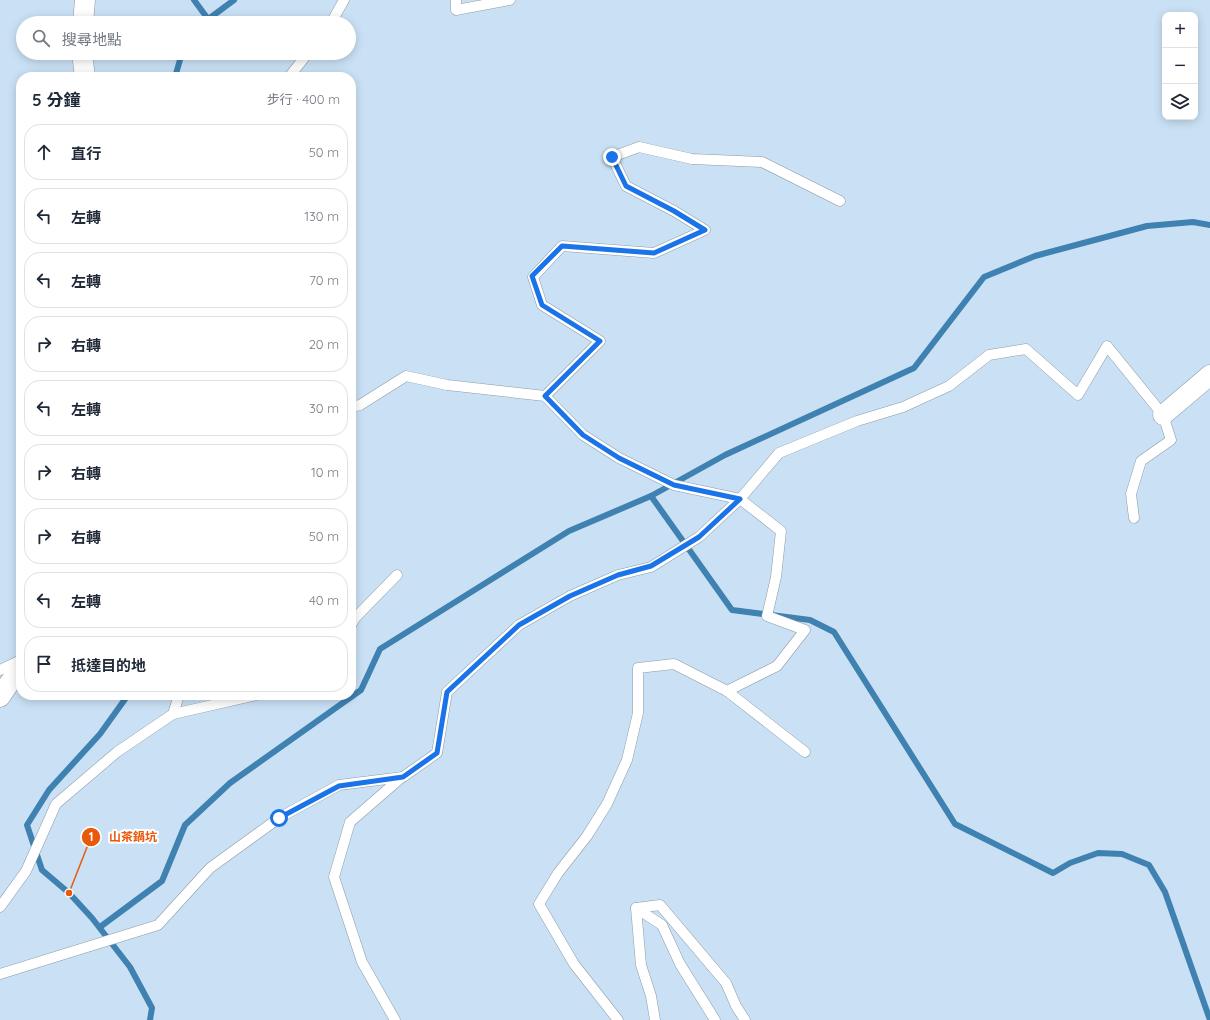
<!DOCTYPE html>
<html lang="zh-TW">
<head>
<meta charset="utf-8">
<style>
	:root { --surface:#fff; --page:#f6f6f7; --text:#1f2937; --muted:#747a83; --line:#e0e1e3 }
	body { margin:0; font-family:Quicksand,"Noto Sans TC",sans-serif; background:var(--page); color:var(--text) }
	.controls { position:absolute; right:12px; top:12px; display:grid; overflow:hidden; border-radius:8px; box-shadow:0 2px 10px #0003 }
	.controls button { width:36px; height:36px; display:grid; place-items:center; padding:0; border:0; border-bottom:1px solid var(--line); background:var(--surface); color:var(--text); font:20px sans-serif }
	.stop { position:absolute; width:12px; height:12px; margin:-9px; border:3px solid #1a73e8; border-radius:50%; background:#fff }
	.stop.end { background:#1a73e8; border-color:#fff; box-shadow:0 1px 4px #0008 }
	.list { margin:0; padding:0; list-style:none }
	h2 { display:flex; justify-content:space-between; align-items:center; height:52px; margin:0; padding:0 16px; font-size:17px }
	h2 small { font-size:13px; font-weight:400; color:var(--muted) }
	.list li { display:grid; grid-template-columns:26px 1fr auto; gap:12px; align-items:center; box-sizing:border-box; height:56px; margin:0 8px 8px; padding:0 8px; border:1px solid var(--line); border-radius:16px }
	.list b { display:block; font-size:15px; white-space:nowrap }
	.list em { font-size:13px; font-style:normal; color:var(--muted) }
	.icon { flex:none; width:22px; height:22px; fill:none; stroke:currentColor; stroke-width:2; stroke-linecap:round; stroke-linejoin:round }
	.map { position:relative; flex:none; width:1210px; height:1020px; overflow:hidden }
	.search { position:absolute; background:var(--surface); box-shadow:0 2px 10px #0003; left:16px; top:16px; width:340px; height:44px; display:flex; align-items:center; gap:10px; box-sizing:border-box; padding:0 14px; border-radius:22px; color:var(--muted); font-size:15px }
	.panel { position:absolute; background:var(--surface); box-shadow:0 2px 10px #0003; left:16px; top:72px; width:340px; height:628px; border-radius:16px }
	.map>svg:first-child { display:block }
	.green { fill:#cae1f5; fill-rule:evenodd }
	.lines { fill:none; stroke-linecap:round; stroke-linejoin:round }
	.stream { stroke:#3f81b0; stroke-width:6 }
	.service-casing { stroke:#8d9aa6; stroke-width:11 }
	.minor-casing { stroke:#8d9aa6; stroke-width:21 }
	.service { stroke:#fff; stroke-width:10 }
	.minor { stroke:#fff; stroke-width:20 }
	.route { stroke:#1a73e8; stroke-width:5 }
	.leader { fill:none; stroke:#e8590c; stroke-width:1.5 }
	.callout-dot { fill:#e8590c; stroke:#fff; stroke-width:1.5 }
	.mark-label { font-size:12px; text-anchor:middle; font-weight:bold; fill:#fff }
	.callout-label { font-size:12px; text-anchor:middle; font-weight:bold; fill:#e8590c; stroke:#fff; stroke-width:4; stroke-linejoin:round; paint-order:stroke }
</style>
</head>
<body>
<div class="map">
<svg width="1210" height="1020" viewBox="0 0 1210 1020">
	<rect width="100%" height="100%" fill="#edf6fd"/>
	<!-- green -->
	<path class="green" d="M0,0H1210V1020H0ZM1165,15H1195V117H1165ZM23,23H349V53H23ZM21,77H351V695H21Z"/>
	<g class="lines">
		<!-- stream -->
		<g class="stream">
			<polyline points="194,0 208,19"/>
			<polyline points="203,23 234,0"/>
			<polyline points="175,77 182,53"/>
			<polyline points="651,496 732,610 810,620 834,632 955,824 1053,873 1070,863 1098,853 1122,854 1149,865 1165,892 1210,1020"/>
			<polyline points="128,695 100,734 49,790 27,825 42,870 69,893 92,918 130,967 152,1008 150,1020"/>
			<polyline points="100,927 162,881 185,825 230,783 361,690 380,649 569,531 651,496 725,455 914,368 984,277 1035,256 1147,226 1193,222 1210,225"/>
		</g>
		<defs>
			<g id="service">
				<polyline points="456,0 456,10 510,0"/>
				<polyline points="331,23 344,0"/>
				<polyline points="289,77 308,53"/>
				<polyline points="545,396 600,341 542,305 533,277 562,246 654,253 705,230 674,211 626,186 612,157 639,147 692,159 762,162 840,201"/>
				<polyline points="351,407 360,405 406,376 447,385 545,396 583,435 619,458 674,485 740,499 781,531 776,577 767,616 805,630 777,666 727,691 674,664 638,668 638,713 627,760 607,804 587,836 558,873 539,904 574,964 618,1020"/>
				<polyline points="351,625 355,618 397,575"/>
				<polyline points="0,670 21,660"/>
				<polyline points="727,691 805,752"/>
				<polyline points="173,714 179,695"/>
				<polyline points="0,907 26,871 56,804 117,752 173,714 257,695"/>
				<polyline points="636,908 660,905 726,983 736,1006 745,1020"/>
				<polyline points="0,974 158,925 210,868 279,818 339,785 403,777 437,753 447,692 519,625 570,596 618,575 651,567 699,537 740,499 779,453 857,421 903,407 949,386 989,355 1026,349 1078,395 1107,346 1163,415 1171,440 1141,461 1131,494 1134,518"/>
				<polyline points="395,1020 362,962 334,877 350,822 402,777"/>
				<polyline points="655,1020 651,996 641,965 636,908 662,925 680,964 715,1020"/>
			</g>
			<g id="minor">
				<polyline points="83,23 85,0"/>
				<polyline points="82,53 85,77"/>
				<polyline points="1163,415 1210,375"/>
				<polyline points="0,697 21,666"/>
			</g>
		</defs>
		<!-- service casing -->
		<use href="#service" class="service-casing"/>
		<!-- minor casing -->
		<use href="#minor" class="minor-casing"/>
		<!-- service -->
		<use href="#service" class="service"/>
		<!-- minor -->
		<use href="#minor" class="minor"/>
	</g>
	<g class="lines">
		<!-- route -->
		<polyline class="route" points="279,818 339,786 403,777 437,753 447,692 519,625 570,596 618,575 651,566 699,537 740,499 674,485 619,458 583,435 545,396 600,341 542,305 532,276 562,246 654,253 705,230 674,211 626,186 612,157"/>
	</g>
	<!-- callouts -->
	<path class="leader" d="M69 893L91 837"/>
	<g class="callout-dot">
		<circle cx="69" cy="893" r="4"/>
		<circle cx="91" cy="837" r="10"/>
	</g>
	<g class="mark-label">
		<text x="91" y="841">1</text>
	</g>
	<g class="callout-label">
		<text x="133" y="841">山茶鍋坑</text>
	</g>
</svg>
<div class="controls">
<button>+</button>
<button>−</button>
<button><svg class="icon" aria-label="layers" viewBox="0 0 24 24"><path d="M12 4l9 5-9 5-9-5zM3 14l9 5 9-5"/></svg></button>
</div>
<div class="stop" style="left:279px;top:818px"></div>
<div class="stop end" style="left:612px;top:157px"></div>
<div class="search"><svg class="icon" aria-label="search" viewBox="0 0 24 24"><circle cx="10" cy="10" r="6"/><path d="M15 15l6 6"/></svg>搜尋地點</div>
<section class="panel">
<h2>5 分鐘<small>步行 · 400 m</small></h2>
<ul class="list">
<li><svg class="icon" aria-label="ahead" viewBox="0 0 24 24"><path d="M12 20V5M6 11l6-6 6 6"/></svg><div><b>直行</b></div><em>50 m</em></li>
<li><svg class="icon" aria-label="left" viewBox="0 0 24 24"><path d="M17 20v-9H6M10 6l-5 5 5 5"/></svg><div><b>左轉</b></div><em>130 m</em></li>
<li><svg class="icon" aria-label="left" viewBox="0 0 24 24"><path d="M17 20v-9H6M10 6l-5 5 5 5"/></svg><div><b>左轉</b></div><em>70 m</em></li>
<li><svg class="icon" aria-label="right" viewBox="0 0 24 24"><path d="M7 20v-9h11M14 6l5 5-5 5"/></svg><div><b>右轉</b></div><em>20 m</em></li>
<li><svg class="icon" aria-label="left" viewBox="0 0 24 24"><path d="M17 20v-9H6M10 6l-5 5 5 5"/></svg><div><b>左轉</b></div><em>30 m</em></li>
<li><svg class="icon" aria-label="right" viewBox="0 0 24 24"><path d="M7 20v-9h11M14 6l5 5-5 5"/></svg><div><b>右轉</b></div><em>10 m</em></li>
<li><svg class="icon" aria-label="right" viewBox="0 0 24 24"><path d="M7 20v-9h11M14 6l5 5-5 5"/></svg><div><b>右轉</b></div><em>50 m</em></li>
<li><svg class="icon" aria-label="left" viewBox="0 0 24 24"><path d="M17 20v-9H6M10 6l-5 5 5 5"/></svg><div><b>左轉</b></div><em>40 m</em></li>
<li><svg class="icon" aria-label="arrive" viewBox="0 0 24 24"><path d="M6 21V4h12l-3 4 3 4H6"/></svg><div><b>抵達目的地</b></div></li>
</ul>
</section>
</div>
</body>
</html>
